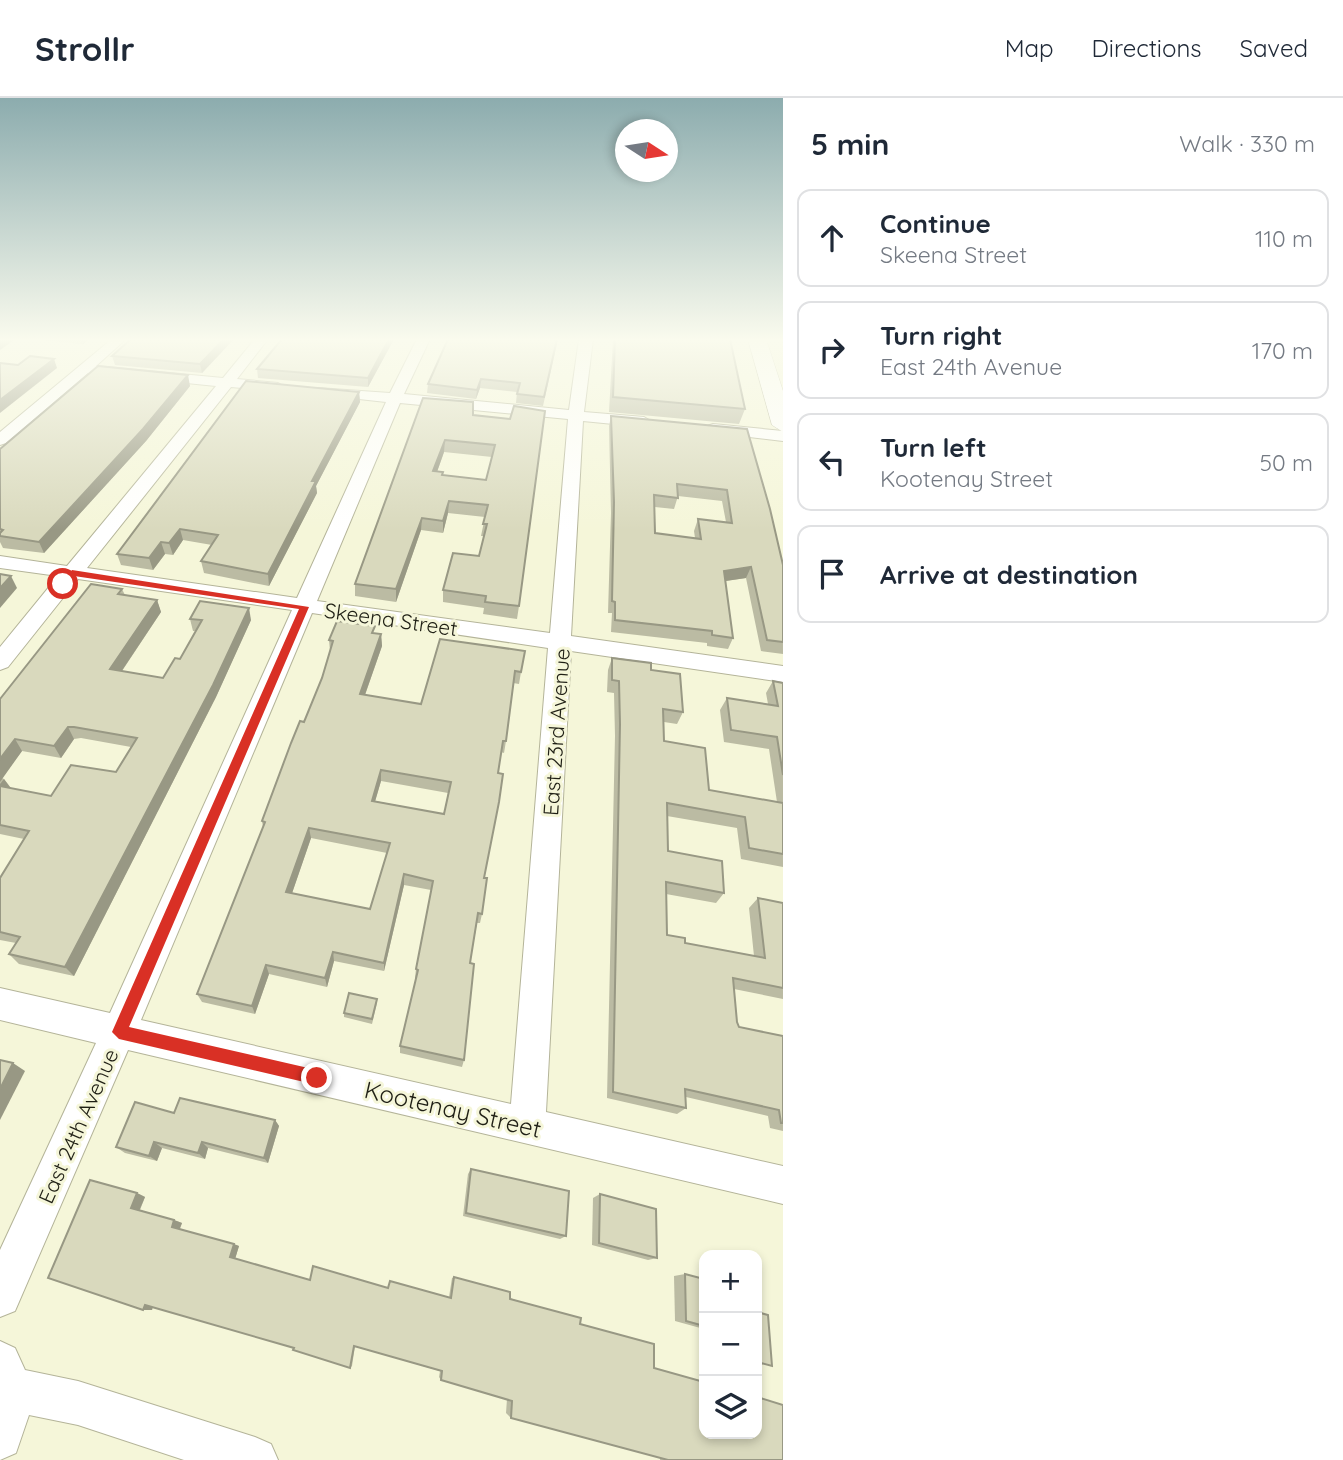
<!DOCTYPE html>
<html lang="en">
<head>
<meta charset="utf-8">
<style>
	:root { --surface:#fff; --page:#f2f2f3; --text:#1f2937; --muted:#747a83; --line:#e0e1e3 }
	body { margin:0; font-family:Quicksand,sans-serif; background:var(--page); color:var(--text) }
	.controls { position:absolute; right:21px; bottom:21px; display:grid; overflow:hidden; border-radius:14px; box-shadow:0 4px 10px #0003 }
	.controls button { width:63px; height:63px; display:grid; place-items:center; padding:0; border:0; border-bottom:2px solid var(--line); background:var(--surface); color:var(--text); font:35px sans-serif }
	.compass { position:absolute; left:615px; top:21px; width:63px; height:63px; border-radius:50%; background:var(--surface); box-shadow:0 4px 10px #0003; rotate:102deg }
	.stop { position:absolute; width:21px; height:21px; margin:-16px; border:5px solid #d93025; border-radius:50%; background:#fff }
	.stop.end { background:#d93025; border-color:#fff; box-shadow:0 2px 7px #0008 }
	.list { margin:0; padding:0; list-style:none }
	h2 { display:flex; justify-content:space-between; align-items:center; height:91px; margin:0; padding:0 28px; font-size:30px }
	h2 small { font-size:23px; font-weight:400; color:var(--muted) }
	.list li { display:grid; grid-template-columns:46px 1fr auto; gap:21px; align-items:center; box-sizing:border-box; height:98px; margin:0 14px 14px; padding:0 14px; border:2px solid var(--line); border-radius:14px }
	.list b { display:block; font-size:26px; white-space:nowrap }
	.list p { margin:0; font-size:23px; white-space:nowrap; color:var(--muted) }
	.list em { font-size:23px; font-style:normal; color:var(--muted) }
	.icon { flex:none; width:38px; height:38px; fill:none; stroke:currentColor; stroke-width:2; stroke-linecap:round; stroke-linejoin:round }
	.map { position:relative; flex:none; width:783px; height:1362px; overflow:hidden }
	header { display:flex; align-items:center; gap:42px; box-sizing:border-box; height:98px; padding:0 35px; background:var(--surface); border-bottom:2px solid var(--line) }
	header strong { font-size:33px }
	nav { display:flex; gap:38px; margin-inline-start:auto; font-size:24px }
	main { display:flex }
	aside { flex:1; background:var(--surface) }
	.map>svg:first-child { display:block }
	.lines { fill:none; stroke-linecap:round; stroke-linejoin:round }
	.street-casing { stroke:#b4b499; stroke-width:2 }
	.secondary-casing { stroke:#b4b499; stroke-width:1 }
	.street { fill:#fff; fill-rule:evenodd }
	.secondary { fill:#fff; fill-rule:evenodd }
	.wall { fill:#bbbba3; fill-rule:evenodd }
	.shaded-wall { fill:#989884 }
	.building { fill:#d9d9bd; stroke:#989884; stroke-width:2; fill-rule:evenodd }
	.route { fill:#d93025 }
	.labels { text-anchor:middle; dominant-baseline:central; stroke-width:6; stroke-linejoin:round; paint-order:stroke }
	.street-label { font-size:21px; fill:#1f1f15; stroke:#f5f6d9 }
	.near-street-label { font-size:24px; fill:#1f1f15; stroke:#f5f6d9 }
</style>
</head>
<body>
<header>
<strong>Strollr</strong>
<nav><a>Map</a><a>Directions</a><a>Saved</a></nav>
</header>
<main>
<div class="map">
<svg width="783" height="1362" viewBox="0 0 783 1362">
	<rect width="100%" height="100%" fill="#f5f6d9"/>
	<g class="lines">
		<defs>
			<g id="street">
				<path d="M112,241H126L96,268L223,280L255,241H268L237,281L278,285L285,289L278,293L231,289L87,470L297,500L386,304L323,297L318,296V290L390,295L417,241H430L404,296L569,312L579,241H593L584,314L644,319L652,324L644,329L583,323L571,538L783,568V584L571,553L546,1014L783,1068V1106L128,952L15,1213L0,1219V1152L96,945L0,922V890L110,915L292,512L78,481L8,569L0,572V549L58,478L0,470V458L67,468L216,288L88,275L6,345L0,347V334ZM400,305L568,321L550,535L317,503ZM312,515L548,550L511,1006L141,922Z"/>
				<polygon points="713,326 783,333 783,343 707,334 707,328"/>
				<polygon points="0,1243 15,1250 25,1272 78,1283 255,1339 271,1346 278,1362 184,1362 78,1327 29,1317 16,1355 0,1362"/>
			</g>
			<polygon id="secondary" points="748,241 766,241 783,293 783,334 772,327"/>
		</defs>
		<!-- street casing -->
		<use href="#street" class="street-casing"/>
		<!-- secondary casing -->
		<use href="#secondary" class="secondary-casing"/>
		<!-- street -->
		<use href="#street" class="street"/>
		<!-- secondary -->
		<use href="#secondary" class="secondary"/>
	</g>
	<!-- wall -->
	<g class="wall">
		<polygon points="26,241 90,241 83,246"/>
		<polygon points="131,241 234,241 202,275 115,267 112,258"/>
		<polygon points="282,241 394,241 368,289 258,280 257,271"/>
		<polygon points="558,241 543,308 516,305 517,294 480,290 476,301 427,295 428,286"/>
		<polygon points="613,241 730,241 745,311 739,326 609,314"/>
		<polygon points="190,288 146,343 44,455 3,450 0,444 0,351"/>
		<polygon points="359,294 360,304 316,388 317,395 269,488 204,475 201,463 212,447 183,442 173,457 165,456 153,472 121,467 117,456"/>
		<path d="M423,300L473,317L510,321L519,508L517,521L483,516L484,510L443,504V492L479,458L484,438H481L485,419L448,415L443,435L421,432L396,504L355,498V486ZM444,354L492,359L486,382L442,377L437,374Z"/>
		<path d="M611,318L747,331L783,467V556L761,553L746,480L725,483L733,540L728,551L707,548V545L611,534L612,515H608L611,415L609,328ZM678,398L722,403L726,424L698,421L694,433L695,440L655,435V409L674,411Z"/>
		<path d="M122,491L125,497L157,502L161,514L122,573L163,580L180,561L196,533H193L190,521L251,522L216,599L74,878L19,866L9,856L16,845L0,842V780L24,741L0,736V601ZM81,640L131,649L116,674L51,698L11,690L4,681L2,680L22,653L61,660L74,641Z"/>
		<path d="M375,535L381,536L382,548L365,597L421,606L440,541L521,574L519,586L513,585L506,643L504,655L501,654L484,780L482,816L480,825H477L470,865L464,962L462,969L400,955V948L416,880H415L416,871L431,792L404,787L384,873L334,863L327,889L269,876L255,916L202,904L197,896L263,729L262,723L304,624L322,580L330,553L329,542ZM381,683L448,695L444,716L375,703ZM311,740L387,755L370,811L292,795Z"/>
		<polygon points="612,560 651,572 683,614 677,626 664,624 664,643 709,692 777,704 769,651 724,644 720,612 727,600 768,606 766,595 773,583 783,585 783,769 741,761 737,730 667,718 668,753 724,795 716,805 666,796 667,837 685,845 754,858 749,810 758,800 783,808 783,901 734,891 737,924 739,929 783,938 783,1033 770,1030 768,1018 686,999 686,1010 677,1016 607,1000 615,638 614,595 607,594 608,572"/>
		<polygon points="377,905 372,926 344,919 344,915"/>
		<polygon points="174,1015 275,1022 279,1028 268,1065 208,1050 205,1061 162,1050 157,1063 125,1055 116,1049"/>
		<polygon points="471,1071 566,1138 560,1141 463,1118 468,1076"/>
		<polygon points="137,1095 145,1099 140,1112 174,1122 182,1125 180,1131 239,1148 235,1161 310,1182 388,1190 449,1199 452,1180 454,1179 580,1226 654,1270 783,1362 660,1362 660,1360 511,1320 506,1315 507,1301 441,1282 439,1279 440,1273 355,1248 352,1268 350,1270 294,1250 153,1209 152,1212"/>
		<polygon points="600,1096 657,1160 648,1162 592,1147 593,1100"/>
		<polygon points="685,1176 704,1181 704,1231 675,1223 674,1178"/>
	</g>
	<!-- shaded-wall -->
	<g class="shaded-wall">
		<polygon points="0,241 16,241 0,252"/>
		<polygon points="82,241 90,241 83,246"/>
		<polygon points="224,241 234,241 202,275 200,266"/>
		<polygon points="389,241 394,241 368,289 368,280"/>
		<polygon points="54,261 57,270 0,315 0,302"/>
		<polygon points="188,277 190,288 146,343 44,455 39,444"/>
		<polygon points="481,281 480,290 476,301 477,292"/>
		<polygon points="359,294 360,304 316,388 317,395 269,488 268,476 312,383"/>
		<polygon points="445,342 444,354 433,385 433,373"/>
		<polygon points="449,403 448,415 443,435 443,423"/>
		<polygon points="422,420 421,432 396,504 396,491"/>
		<polygon points="180,431 183,442 173,457 169,445"/>
		<polygon points="161,444 165,456 153,472 149,460"/>
		<polygon points="751,469 746,480 719,484 724,473"/>
		<polygon points="11,478 17,490 0,510 0,490"/>
		<polygon points="157,502 161,514 115,583 110,571"/>
		<polygon points="249,510 251,522 216,599 74,878 65,869"/>
		<polygon points="381,536 382,548 361,608 360,596"/>
		<polygon points="68,629 74,641 61,660 54,648"/>
		<polygon points="15,641 22,653 0,684 0,661"/>
		<polygon points="381,672 381,683 372,714 372,703"/>
		<polygon points="4,681 12,692 0,690 0,686"/>
		<polygon points="309,730 311,740 289,804 286,794"/>
		<polygon points="404,776 404,787 384,873 384,865"/>
		<polygon points="333,854 334,863 327,889 325,880"/>
		<polygon points="266,867 269,876 255,916 252,908"/>
		<polygon points="13,965 25,973 0,1022 0,991"/>
		<polygon points="275,1022 279,1028 268,1065 264,1060"/>
		<polygon points="154,1044 162,1050 157,1063 149,1058"/>
		<polygon points="202,1044 208,1050 205,1061 198,1055"/>
		<polygon points="137,1095 145,1099 139,1113 131,1110"/>
		<polygon points="174,1122 182,1125 179,1132 172,1129"/>
		<polygon points="234,1146 239,1148 235,1161 230,1159"/>
		<polygon points="145,1207 153,1207 152,1212 143,1212"/>
	</g>
	<!-- building -->
	<g class="building">
		<polygon points="131,241 224,241 200,266 112,258"/>
		<polygon points="282,241 389,241 368,280 257,271"/>
		<polygon points="448,241 557,241 544,299 517,296 520,285 481,281 477,292 428,286"/>
		<polygon points="615,241 730,241 745,311 613,299"/>
		<polygon points="30,258 54,261 0,302 0,265 18,267"/>
		<polygon points="98,268 188,277 143,331 39,444 0,438 0,435 3,432 0,431 0,351"/>
		<polygon points="246,283 359,294 312,383 316,383 268,476 201,463 218,437 180,431 169,445 161,444 149,460 117,456"/>
		<path d="M423,300L473,304V317L510,321L514,308L545,313L519,508L485,504L486,498L443,492L453,455L479,458L487,426H483L488,407L449,403L443,423L422,420L396,491L355,486ZM445,342L495,347L486,382L442,377L443,374L433,373Z"/>
		<path d="M611,318L747,331L770,411L783,467V544L767,542L751,469L724,473L733,540L712,537V533L615,522V504L612,503L614,404ZM677,386L727,392L732,425L698,421L701,441L655,435L654,397L678,400Z"/>
		<polygon points="0,476 11,478 0,490"/>
		<polygon points="91,486 122,491 118,496 157,502 110,571 163,580 175,560 180,561 202,522 190,521 200,503 249,510 213,587 65,869 9,856 20,839 0,834 0,780 29,733 0,727 0,688 51,698 71,667 116,674 137,640 74,629 68,629 54,648 15,641 0,661 0,601"/>
		<path d="M337,523L375,528L372,535L381,536L360,596L421,606L440,541L525,553L521,574L515,573L506,643H503L498,675L503,676L499,704L484,780H487L482,816L478,815L470,865L474,866L464,962L400,948L418,872L416,871L433,783L404,776L384,865L333,854L325,880L266,867L252,908L197,896L265,724L262,723L291,645L300,623L304,624L322,580L333,543L329,542ZM381,672L451,684L444,716L372,703ZM309,730L390,745L370,811L286,794Z"/>
		<polygon points="612,560 651,565 651,572 680,576 683,614 663,611 664,643 705,650 709,692 783,705 783,756 749,750 745,719 667,705 668,753 722,763 724,795 666,784 667,837 685,840 685,845 765,860 758,800 783,805 783,890 733,880 737,924 739,929 783,938 783,1025 781,1025 779,1012 685,991 686,1010 613,994 620,626 619,583 612,582"/>
		<polygon points="773,583 783,585 783,677 777,639 731,632 727,600 778,608"/>
		<polygon points="349,895 377,901 372,921 344,915"/>
		<polygon points="0,962 13,965 0,991"/>
		<polygon points="180,1000 275,1022 264,1060 202,1044 198,1055 154,1044 149,1058 116,1049 135,1004 174,1015"/>
		<polygon points="471,1071 569,1093 566,1138 466,1115"/>
		<polygon points="90,1082 137,1095 131,1110 174,1122 172,1129 234,1146 230,1159 310,1182 313,1168 388,1190 390,1183 451,1200 454,1179 510,1194 510,1201 581,1220 580,1226 654,1246 654,1270 704,1284 704,1336 757,1336 757,1299 783,1307 783,1362 668,1362 511,1320 512,1303 441,1282 442,1273 354,1248 350,1270 293,1252 294,1250 145,1207 143,1212 48,1180"/>
		<polygon points="600,1096 656,1111 657,1160 599,1145"/>
		<polygon points="685,1176 704,1181 704,1228 686,1223"/>
		<polygon points="757,1214 768,1217 772,1268 757,1264"/>
	</g>
	<!-- sky -->
	<linearGradient id="sky" x2="0" y2="1"><stop stop-color="#8cacae"/><stop offset="0.56" stop-color="#fafbee"/><stop offset="1" stop-color="#fafbee" stop-opacity="0"/></linearGradient>
	<rect width="783" height="432" fill="url(#sky)"/>
	<!-- route -->
	<polygon class="route" points="72,472 309,509 129,929 317,972 324,980 322,985 317,987 119,941 112,934 299,511 74,478 66,488 60,488"/>
	<g class="labels">
		<!-- street labels -->
		<g class="street-label">
			<text transform="translate(391 521) rotate(8)">Skeena Street</text>
			<text transform="translate(556 634) rotate(-86)">East 23rd Avenue</text>
			<text transform="translate(78 1028) rotate(-66)">East 24th Avenue</text>
		</g>
		<!-- near-street labels -->
		<g class="near-street-label">
			<text transform="translate(453 1011) rotate(13)">Kootenay Street</text>
		</g>
	</g>
</svg>
<div class="controls">
<button>+</button>
<button>−</button>
<button><svg class="icon" aria-label="layers" viewBox="0 0 24 24"><path d="M12 4l9 5-9 5-9-5zM3 14l9 5 9-5"/></svg></button>
</div>
<svg class="compass" viewBox="-18 -18 36 36"><path d="M0-13l5 13h-10z" fill="#e53935"/><path d="M0 13l5-13h-10z" fill="#747a83"/></svg>
<div class="stop" style="left:63px;top:486px"></div>
<div class="stop end" style="left:317px;top:980px"></div>
</div>
<aside>
<h2>5 min<small>Walk · 330 m</small></h2>
<ul class="list">
<li><svg class="icon" aria-label="ahead" viewBox="0 0 24 24"><path d="M12 20V5M6 11l6-6 6 6"/></svg><div><b>Continue</b><p>Skeena Street</p></div><em>110 m</em></li>
<li><svg class="icon" aria-label="right" viewBox="0 0 24 24"><path d="M7 20v-9h11M14 6l5 5-5 5"/></svg><div><b>Turn right</b><p>East 24th Avenue</p></div><em>170 m</em></li>
<li><svg class="icon" aria-label="left" viewBox="0 0 24 24"><path d="M17 20v-9H6M10 6l-5 5 5 5"/></svg><div><b>Turn left</b><p>Kootenay Street</p></div><em>50 m</em></li>
<li><svg class="icon" aria-label="arrive" viewBox="0 0 24 24"><path d="M6 21V4h12l-3 4 3 4H6"/></svg><div><b>Arrive at destination</b></div></li>
</ul>
</aside>
</main>
</body>
</html>
